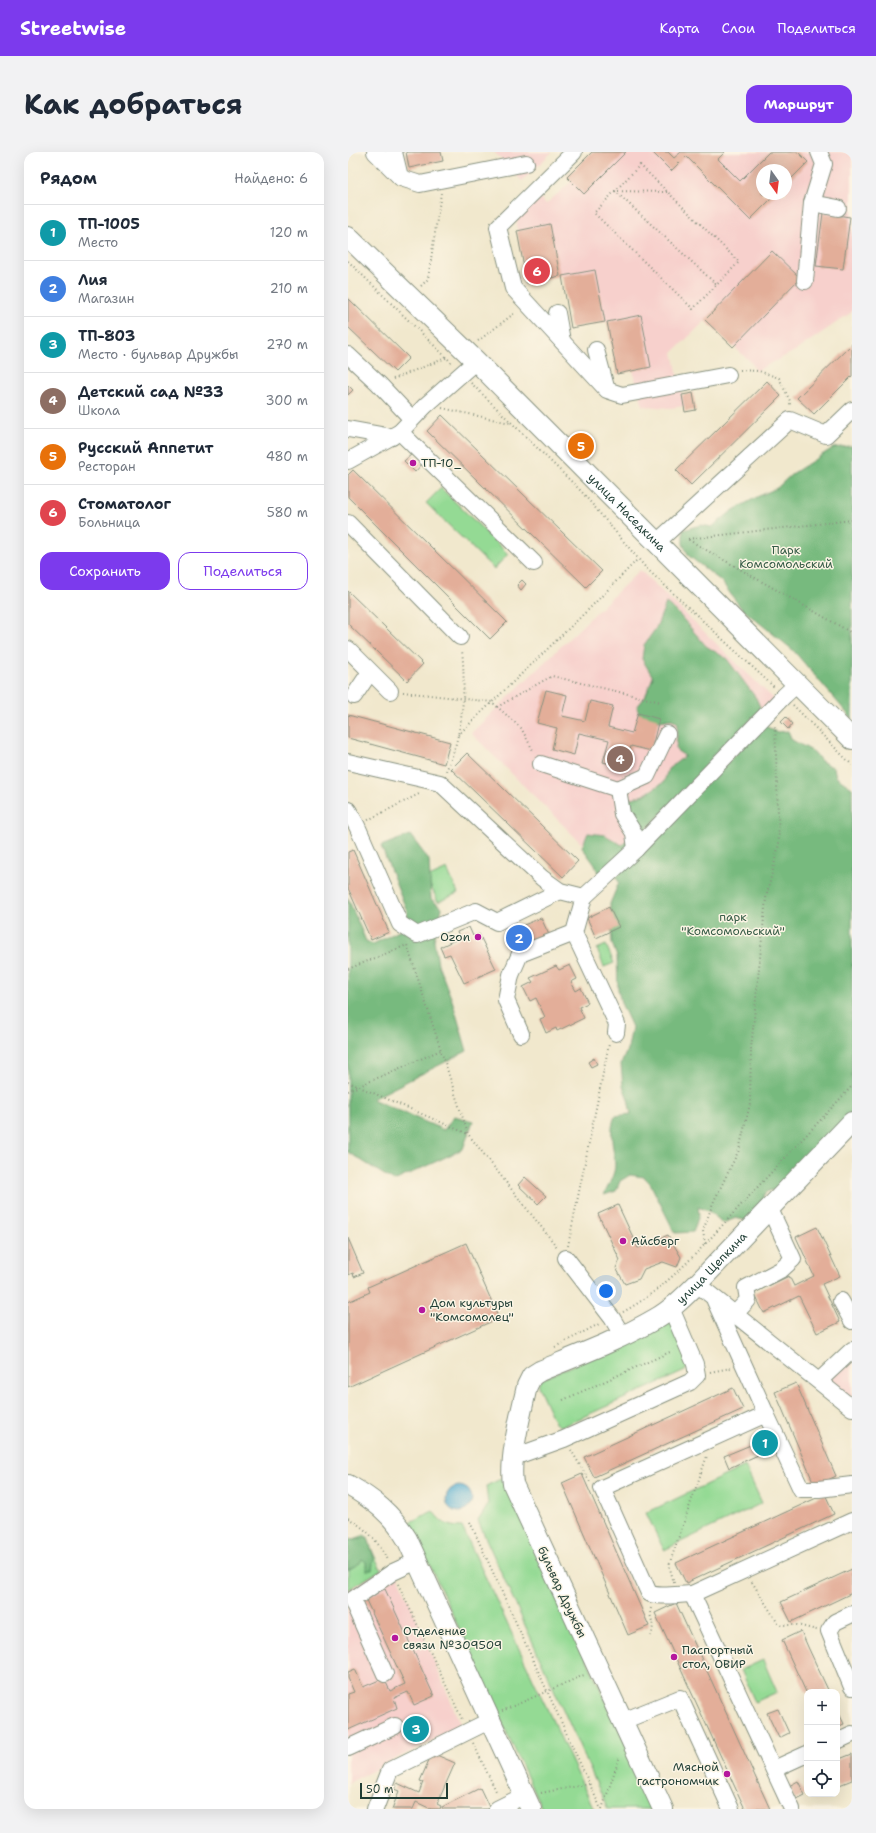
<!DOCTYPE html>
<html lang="ru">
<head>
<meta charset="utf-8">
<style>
	:root { --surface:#fff; --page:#f2f2f3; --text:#1f2937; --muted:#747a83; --line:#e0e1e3; --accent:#7c3aed }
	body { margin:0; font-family:"Shantell Sans",sans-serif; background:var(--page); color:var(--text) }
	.controls { position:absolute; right:12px; bottom:12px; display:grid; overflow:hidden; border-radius:8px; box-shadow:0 4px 16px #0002 }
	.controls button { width:36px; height:36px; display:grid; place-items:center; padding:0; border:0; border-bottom:1px solid var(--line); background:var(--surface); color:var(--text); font:20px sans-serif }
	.compass { position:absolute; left:408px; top:12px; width:36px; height:36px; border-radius:50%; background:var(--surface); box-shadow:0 4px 16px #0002; rotate:166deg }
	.scale { position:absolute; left:12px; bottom:10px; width:88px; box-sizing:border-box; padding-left:4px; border:2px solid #1f3d34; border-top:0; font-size:11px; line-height:14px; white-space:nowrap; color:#1f3d34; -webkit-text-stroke:3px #fcf5e5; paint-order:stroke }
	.you { position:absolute; left:258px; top:1139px; width:14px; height:14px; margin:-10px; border:3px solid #fff; border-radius:50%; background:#1a73e8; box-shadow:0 0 0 6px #1a73e833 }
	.badge { display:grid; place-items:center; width:26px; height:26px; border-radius:50%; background:var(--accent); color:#fff; font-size:13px; font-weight:700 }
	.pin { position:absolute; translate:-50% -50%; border:2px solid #fff; box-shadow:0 1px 4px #0006 }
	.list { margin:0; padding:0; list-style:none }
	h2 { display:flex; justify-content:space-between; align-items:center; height:52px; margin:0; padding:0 16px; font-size:17px }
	h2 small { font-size:13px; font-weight:400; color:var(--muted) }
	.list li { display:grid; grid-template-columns:26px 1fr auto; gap:12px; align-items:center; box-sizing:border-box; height:56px; padding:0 16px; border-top:1px solid var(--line) }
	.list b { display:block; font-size:15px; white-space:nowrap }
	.list p { margin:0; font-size:13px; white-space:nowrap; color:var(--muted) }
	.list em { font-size:13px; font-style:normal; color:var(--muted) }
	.actions { display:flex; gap:8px; padding:12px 16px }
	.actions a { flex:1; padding:9px 0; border:1px solid var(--accent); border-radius:12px; text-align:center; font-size:14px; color:var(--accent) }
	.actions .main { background:var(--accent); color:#fff }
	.icon { flex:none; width:22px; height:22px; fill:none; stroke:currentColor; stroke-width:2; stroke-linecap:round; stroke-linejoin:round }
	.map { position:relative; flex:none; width:504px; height:1657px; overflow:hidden; border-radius:12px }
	header { display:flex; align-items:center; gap:24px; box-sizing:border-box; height:56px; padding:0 20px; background:var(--accent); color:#fff }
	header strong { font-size:19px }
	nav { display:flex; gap:22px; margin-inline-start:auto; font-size:14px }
	.intro { display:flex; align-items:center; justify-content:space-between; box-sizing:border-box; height:96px; padding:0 24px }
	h1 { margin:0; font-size:28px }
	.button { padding:10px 18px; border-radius:12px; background:var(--accent); color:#fff; font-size:14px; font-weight:700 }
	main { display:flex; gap:24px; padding:0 24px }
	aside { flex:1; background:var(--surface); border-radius:12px; box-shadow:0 4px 16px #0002 }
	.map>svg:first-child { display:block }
	.built { fill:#f7d0cc; fill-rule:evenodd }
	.green { fill:#94da94; stroke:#5a8c64 }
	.forest { fill:#77ba7e; stroke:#4b7c59 }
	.water { fill:#53acd0; stroke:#397482 }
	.building { fill:#e3ae99 }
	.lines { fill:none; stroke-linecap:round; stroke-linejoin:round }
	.minor-casing { stroke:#889280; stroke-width:18 }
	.major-casing { stroke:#889280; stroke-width:22 }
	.path { stroke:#889280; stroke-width:2; stroke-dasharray:1 3; stroke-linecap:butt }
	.minor { stroke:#fff; stroke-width:16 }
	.major { stroke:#fff; stroke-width:20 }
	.poi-dot { fill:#b5179e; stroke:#fcf5e5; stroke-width:1.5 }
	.labels { text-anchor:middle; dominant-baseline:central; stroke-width:3; stroke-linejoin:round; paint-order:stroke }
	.poi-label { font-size:12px; fill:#1f3d34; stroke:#fcf5e5; text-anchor:start }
	.street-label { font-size:12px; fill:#1f3d34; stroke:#fcf5e5 }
	.park-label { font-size:12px; fill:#365c47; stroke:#fcf5e5 }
</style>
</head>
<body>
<header>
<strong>Streetwise</strong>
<nav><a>Карта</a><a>Слои</a><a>Поделиться</a></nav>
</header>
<div class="intro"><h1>Как добраться</h1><a class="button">Маршрут</a></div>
<main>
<aside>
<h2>Рядом<small>Найдено: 6</small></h2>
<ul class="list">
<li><span class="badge" style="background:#0f9aa8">1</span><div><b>ТП-1005</b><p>Место</p></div><em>120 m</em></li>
<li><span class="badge" style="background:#3f7fe0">2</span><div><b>Лия</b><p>Магазин</p></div><em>210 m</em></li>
<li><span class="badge" style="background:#0f9aa8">3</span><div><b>ТП-803</b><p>Место · бульвар Дружбы</p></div><em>270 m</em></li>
<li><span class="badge" style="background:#8d6e63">4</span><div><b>Детский сад №33</b><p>Школа</p></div><em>300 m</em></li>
<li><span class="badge" style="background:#e8710a">5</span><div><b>Русский Аппетит</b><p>Ресторан</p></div><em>480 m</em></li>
<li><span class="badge" style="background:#e0444e">6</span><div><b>Стоматолог</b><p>Больница</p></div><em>580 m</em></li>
</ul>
<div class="actions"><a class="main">Сохранить</a><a>Поделиться</a></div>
</aside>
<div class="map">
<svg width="504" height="1657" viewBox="0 0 504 1657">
	<rect width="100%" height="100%" fill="#fcf5e5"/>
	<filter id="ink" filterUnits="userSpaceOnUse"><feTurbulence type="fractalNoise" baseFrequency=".025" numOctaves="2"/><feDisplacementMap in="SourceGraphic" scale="8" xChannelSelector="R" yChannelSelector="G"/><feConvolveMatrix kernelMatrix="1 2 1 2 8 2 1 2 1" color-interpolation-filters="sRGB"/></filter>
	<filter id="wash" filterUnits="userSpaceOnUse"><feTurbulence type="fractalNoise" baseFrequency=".012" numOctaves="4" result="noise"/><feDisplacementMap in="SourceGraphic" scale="16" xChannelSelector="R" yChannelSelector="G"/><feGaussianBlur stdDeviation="0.9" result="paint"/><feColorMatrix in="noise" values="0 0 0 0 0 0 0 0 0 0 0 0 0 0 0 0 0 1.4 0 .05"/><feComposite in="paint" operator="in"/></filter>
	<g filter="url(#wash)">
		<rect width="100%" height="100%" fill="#f1e8cd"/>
		<!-- built -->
		<g class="built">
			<polygon points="146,0 204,0 174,29"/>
			<path d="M244,0H504V160L447,199L408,219L403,210L357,169L325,200L336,254L322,256L295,254L285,219L303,215L293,163L257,170L247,118L212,124L202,73L169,79V60L188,41L198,52L223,30L219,25ZM414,18H438V42H414Z"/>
			<polygon points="292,418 427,548 254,712 123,581"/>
			<polygon points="504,1205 504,1248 478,1228"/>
			<polygon points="33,1418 50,1423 113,1574 0,1631 0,1438"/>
		</g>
		<!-- green -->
		<g class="green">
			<polygon points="93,336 160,402 146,417 78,351"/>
			<polygon points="99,717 110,741 90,750 79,726"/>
			<polygon points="258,793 266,811 256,815 249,797"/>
			<polygon points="324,1169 342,1210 337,1219 217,1273 211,1274 207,1271 190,1234 192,1228"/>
			<polygon points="397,1314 414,1351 316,1398 298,1361"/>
			<polygon points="155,1326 308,1657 260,1657 130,1369 140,1353 138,1334"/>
			<path d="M85,1359C93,1371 100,1375 114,1375L246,1657H194L62,1370Z"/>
			<polygon points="17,1383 33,1418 0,1438 0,1389"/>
			<polygon points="415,1508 429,1540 407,1550 393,1518"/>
		</g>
		<!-- forest -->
		<g class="forest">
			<polygon points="501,294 504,294 504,567 445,498 393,456 373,429 341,404 335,392 335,378 353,373 364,375 384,359 409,345 429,336 444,322 485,296"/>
			<polygon points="318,451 329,460 358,494 379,507 408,546 413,557 252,726 247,713 234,695 240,681 257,683 274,693 288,681 280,665 281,647 296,643 316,630 320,617 337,604 328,598 330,571 324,567 305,570 293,569 289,555 297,545 305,525 294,507 296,493 308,476"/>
			<path d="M416,573L428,580L440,579L444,588L466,600L473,609L486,616L488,625L504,636V962L442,1030L434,1028L431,1037L420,1039L415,1044L418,1052L408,1071L388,1066L375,1071L362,1060L350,1055L351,1063L345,1080L327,1081L302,1031L296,1025L282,1023L272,1029L268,1039L256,1043C260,1034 267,1022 267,1013C266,996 260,981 267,964L283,962L280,947L275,934L273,912L280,896L284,875L273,851L270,837L269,805L264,791L262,752L271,730L268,725Z"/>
			<polygon points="62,683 81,708 83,747 94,756 86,788 90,812 104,848 119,899 24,947 96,978 106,964 125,969 115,997 46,1029 0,1000 0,746 18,789 25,792 59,775 59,759 33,694"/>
			<polygon points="20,1385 26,1406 24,1418 18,1418 18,1410 14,1407 12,1411 0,1418 0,1388"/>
		</g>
		<!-- water -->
		<circle class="water" cx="111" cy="1347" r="13"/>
		<g id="blocks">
			<!-- building -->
			<g class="building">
				<polygon points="58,0 93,0 95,9 61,16"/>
				<polygon points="244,0 278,0 236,42 219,25"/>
				<polygon points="304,0 320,0 326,6 333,0 377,0 370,7 392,29 421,0 450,0 460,10 438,32 438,18 414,18 414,42 428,42 402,68 338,4 323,19"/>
				<polygon points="475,61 502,65 495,117 468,114"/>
				<polygon points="202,72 212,124 179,131 169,79"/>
				<polygon points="424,99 452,126 385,195 357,168"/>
				<polygon points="247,118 257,170 223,176 214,124"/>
				<polygon points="0,146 61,206 47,220 0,175"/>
				<polygon points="293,163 303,215 269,222 259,170"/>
				<polygon points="504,192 504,224 466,262 449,246"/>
				<polygon points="419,229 433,244 343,333 328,318"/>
				<polygon points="0,233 5,238 0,243"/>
				<polygon points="345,241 348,258 337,260 334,243"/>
				<polygon points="94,263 254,419 238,435 79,279"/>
				<polygon points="64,302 74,312 67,320 56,309"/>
				<polygon points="5,318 159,470 142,487 0,345 0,323"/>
				<polygon points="174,428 178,432 173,438 169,433"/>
				<polygon points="0,439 75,512 59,529 0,472"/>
				<polygon points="198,538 219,543 214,564 237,569 242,549 265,554 260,575 284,581 290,561 311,567 303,599 283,594 278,616 255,610 261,588 231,581 226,603 204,597 209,576 189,571"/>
				<polygon points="0,563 102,590 96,612 0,586"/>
				<polygon points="438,565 444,572 440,577 433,570"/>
				<polygon points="119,601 230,709 215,725 103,617"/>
				<polygon points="5,698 41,780 23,788 0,736 0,700"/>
				<polygon points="261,755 271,775 248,786 239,766"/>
				<polygon points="193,766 203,787 180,797 171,775"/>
				<polygon points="121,775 125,784 131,782 148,817 116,831 102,802 96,804 92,795 111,786 109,780"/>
				<polygon points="222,813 229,827 223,830 228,839 233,836 240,851 231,855 236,866 209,879 208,876 198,881 192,867 197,865 188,846 182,849 175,835 185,830 182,826 208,814 211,818"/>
				<polygon points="246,906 249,912 243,915 240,910"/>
				<polygon points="177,1025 198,1044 190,1052 170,1033"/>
				<polygon points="270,1053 290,1096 320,1083 333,1105 329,1115 315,1110 296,1117 291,1127 277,1132 268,1116 272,1108 250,1062"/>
				<polygon points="469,1075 492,1124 474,1132 492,1170 469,1181 451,1144 416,1161 406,1141 441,1124 446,1134 466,1124 448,1085"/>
				<polygon points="0,1086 15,1121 6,1125 5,1121 0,1123"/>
				<polygon points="118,1091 151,1166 0,1235 0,1150 22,1140 20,1135"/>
				<polygon points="448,1231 488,1324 467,1334 427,1240"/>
				<polygon points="385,1236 395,1257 246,1325 236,1305"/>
				<polygon points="421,1284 425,1293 413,1298 409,1289"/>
				<polygon points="405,1292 410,1303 381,1316 376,1304"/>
				<polygon points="234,1322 301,1474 280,1483 214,1331"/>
				<polygon points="477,1342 486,1362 338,1431 328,1411"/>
				<polygon points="504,1417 504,1441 443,1470 433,1450"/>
				<polygon points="37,1437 86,1544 66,1553 60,1540 46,1546 49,1556 0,1578 0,1542 6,1540 0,1526 0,1520 7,1517 15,1535 36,1526 42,1539 57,1532 17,1446"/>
				<polygon points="328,1451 422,1657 397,1657 307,1461"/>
				<polygon points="453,1479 460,1495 481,1540 458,1540 434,1488"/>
				<polygon points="430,1557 441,1581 431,1586 419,1561"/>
				<polygon points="489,1557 496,1572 489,1575"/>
				<polygon points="73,1569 78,1578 62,1585 58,1576"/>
				<polygon points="84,1601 107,1611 89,1652 93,1654 92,1657 83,1657 68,1650 65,1657 44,1657 51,1639 46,1637 49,1631 71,1641 75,1630 72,1629"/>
				<polygon points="504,1602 504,1628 489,1634 489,1608"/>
				<polygon points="450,1629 457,1643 447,1648 441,1634"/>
				<polygon points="132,1636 142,1657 95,1657 94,1655"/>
			</g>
		</g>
	</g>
	<g filter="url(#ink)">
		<use href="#blocks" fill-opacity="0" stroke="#889280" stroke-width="1"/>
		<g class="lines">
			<defs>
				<g id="minor">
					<polyline points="27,0 53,26 72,32 178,11"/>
					<polyline points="46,0 52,25"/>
					<polyline points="226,0 150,75 165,136 259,238 274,243 380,223"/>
					<polyline points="464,51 490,56"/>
					<polyline points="457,129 464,51 476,12 471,0"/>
					<polyline points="209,161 214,189"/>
					<polyline points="248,198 258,235"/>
					<polyline points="0,203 31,232 64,267"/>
					<polyline points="0,277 44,285"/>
					<polyline points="52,280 186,411"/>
					<polyline points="0,309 52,280 77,254 128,209"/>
					<polyline points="0,371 112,485"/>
					<polyline points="308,391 442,268 478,283 504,258"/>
					<polyline points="0,497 42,539"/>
					<polyline points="6,544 22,520"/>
					<polyline points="0,610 92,631 194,726 212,739 236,745 226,781 172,802 163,823 158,848 173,882"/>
					<polyline points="193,612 270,637"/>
					<polyline points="0,658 9,674 52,772 69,783 128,759 149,770 212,739"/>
					<polyline points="288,697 286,681 274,662 270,637 299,624 319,582"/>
					<polyline points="236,745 288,697 436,544 449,532"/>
					<polyline points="226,781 269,872 268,881"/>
					<polyline points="218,1106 264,1166 274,1183"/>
					<polyline points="349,1132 504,1256"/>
					<polyline points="367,1149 418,1262"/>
					<polyline points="493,1149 504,1169"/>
					<polyline points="387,1162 400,1148 398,1136 434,1117 445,1107 421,1055"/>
					<polyline points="471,1229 504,1198"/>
					<polyline points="166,1305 216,1287 342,1230 349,1223 347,1212 323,1156"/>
					<path d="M504,1333L471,1337H453L418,1262L254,1336L301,1441C309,1446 333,1442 344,1442L504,1369"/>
					<polyline points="344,1442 444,1657"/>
					<polyline points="504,1462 487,1470 481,1479 504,1535"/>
					<polyline points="37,1522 4,1448 45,1420 69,1409"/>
					<polyline points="275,1569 332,1546 383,1657"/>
					<polyline points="489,1589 504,1582"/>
					<polyline points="0,1596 47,1574"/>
					<polyline points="426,1617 459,1602"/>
					<polyline points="27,1657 42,1618 143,1568"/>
					<polyline points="149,1657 177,1643"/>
				</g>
				<g id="major">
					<path id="s1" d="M0,85L128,209L504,587"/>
					<path d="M0,1333C25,1347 44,1362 59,1387L183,1657"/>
					<path id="s2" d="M315,1657L165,1332C161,1305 173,1262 179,1234L184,1224L192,1219C231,1203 271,1188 307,1167C323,1158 336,1145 349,1132L504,970"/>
				</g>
			</defs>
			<!-- minor casing -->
			<use href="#minor" class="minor-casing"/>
			<!-- major casing -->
			<use href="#major" class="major-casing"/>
			<!-- path -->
			<g class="path">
				<polygon points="292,13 391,110 345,157 246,61"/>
				<polyline points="319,40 267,39 369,133"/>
				<polyline points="0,109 105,212"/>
				<polyline points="73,134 80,127 93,41"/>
				<polyline points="130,189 168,160"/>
				<polyline points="392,218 411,219 431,226 442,249 442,254"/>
				<polyline points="45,227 98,206"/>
				<polyline points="123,231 233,339 298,416 426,535"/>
				<polyline points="94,256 162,271"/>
				<polyline points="504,368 339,387 504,481"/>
				<polyline points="55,540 144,550 173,576 186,600"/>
				<polyline points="445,553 504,613"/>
				<polyline points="149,555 204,524 313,550"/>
				<polyline points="110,583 240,458 290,407"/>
				<path d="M98,619C115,583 118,538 114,498"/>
				<polyline points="20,668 73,641"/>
				<polyline points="0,817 59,793 120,982 209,1095"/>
				<polyline points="0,930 120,982"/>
				<polyline points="0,939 93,898"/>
				<polyline points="357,1092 355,1079 365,1051 391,998 402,952 403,897 413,796 418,746 431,692 427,572"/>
				<polyline points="220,1094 261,892"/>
				<path d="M275,1160C321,1135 357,1092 392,1054C429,1014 467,974 504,934"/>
				<polyline points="207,1195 251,1172"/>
				<polyline points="362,1220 383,1216"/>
				<polyline points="215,1248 322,1200"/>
				<polyline points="223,1298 242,1330"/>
				<path d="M0,1366C17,1376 31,1389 39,1408"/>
				<polyline points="122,1370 253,1657"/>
				<polyline points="404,1430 431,1473 449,1473 469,1478"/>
				<polyline points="326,1431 321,1413 359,1304"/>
				<polyline points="50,1432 114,1567"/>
				<path d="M303,1456C300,1467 308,1469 303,1484"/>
				<polyline points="154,1559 236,1523"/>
				<polyline points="125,1591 149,1641"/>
				<polyline points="193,1641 241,1632"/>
				<polyline points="254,1657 272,1604"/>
			</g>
			<!-- minor -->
			<use href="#minor" class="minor"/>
			<!-- major -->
			<use href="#major" class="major"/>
		</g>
	</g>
	<!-- markers -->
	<g class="poi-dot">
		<circle cx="65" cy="311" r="4"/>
		<circle cx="130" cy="785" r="4"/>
		<circle cx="275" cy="1089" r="4"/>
		<circle cx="74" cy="1158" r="4"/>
		<circle cx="47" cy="1486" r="4"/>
		<circle cx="326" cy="1505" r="4"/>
		<circle cx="379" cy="1622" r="4"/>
	</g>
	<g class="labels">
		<!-- poi labels -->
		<g class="poi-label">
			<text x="73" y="311">ТП-10_</text>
			<text x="122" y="785" text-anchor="end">Ozon</text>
			<text x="283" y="1089">Айсберг</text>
			<text x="82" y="1151">Дом культуры<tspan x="82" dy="14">"Комсомолец"</tspan></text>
			<text x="55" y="1479">Отделение<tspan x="55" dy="14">связи №309509</tspan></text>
			<text x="334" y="1498">Паспортный<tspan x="334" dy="14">стол, ОВИР</tspan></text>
			<text x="371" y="1615" text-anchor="end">Мясной<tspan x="371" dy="14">гастрономчик</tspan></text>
		</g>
		<!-- street labels -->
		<g class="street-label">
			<text stroke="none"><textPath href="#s1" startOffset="392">улица Наседкина</textPath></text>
			<text stroke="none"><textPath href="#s2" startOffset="681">улица Щепкина</textPath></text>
			<text transform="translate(214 1440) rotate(65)">бульвар Дружбы</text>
		</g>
		<!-- park labels -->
		<g class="park-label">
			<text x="438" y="398">Парк<tspan x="438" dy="14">Комсомольский</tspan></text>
			<text x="385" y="765">парк<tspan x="385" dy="14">"Комсомольский"</tspan></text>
		</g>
	</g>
</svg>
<div class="controls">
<button>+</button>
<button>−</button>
<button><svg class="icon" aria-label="locate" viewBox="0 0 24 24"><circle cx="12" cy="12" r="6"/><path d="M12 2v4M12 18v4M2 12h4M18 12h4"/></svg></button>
</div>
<svg class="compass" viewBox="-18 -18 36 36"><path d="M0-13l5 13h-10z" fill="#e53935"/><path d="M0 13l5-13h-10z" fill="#747a83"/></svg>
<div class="scale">50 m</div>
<div class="you"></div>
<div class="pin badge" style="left:417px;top:1291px;background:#0f9aa8">1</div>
<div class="pin badge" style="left:171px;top:786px;background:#3f7fe0">2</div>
<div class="pin badge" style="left:68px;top:1577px;background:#0f9aa8">3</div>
<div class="pin badge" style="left:272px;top:607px;background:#8d6e63">4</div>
<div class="pin badge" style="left:233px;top:294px;background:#e8710a">5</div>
<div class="pin badge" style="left:189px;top:119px;background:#e0444e">6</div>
</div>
</main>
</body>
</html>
